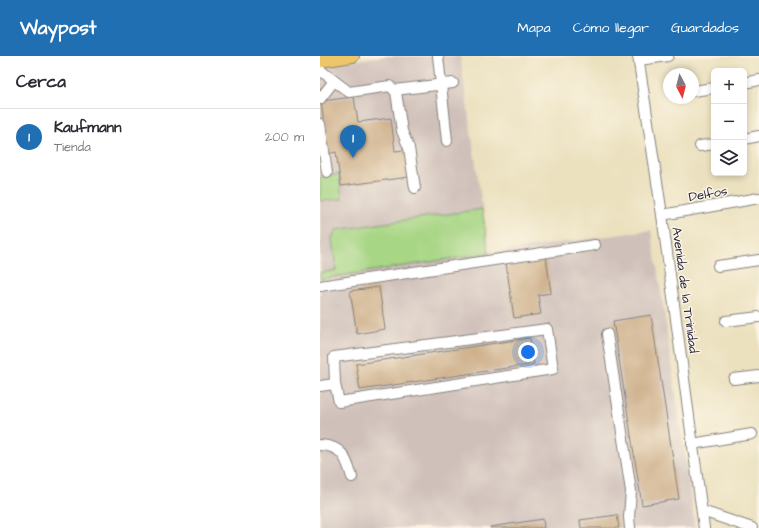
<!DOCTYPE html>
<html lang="es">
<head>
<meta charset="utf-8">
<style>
	:root { --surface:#fff; --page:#f2f2f3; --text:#2b2b33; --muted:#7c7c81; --line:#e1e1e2; --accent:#1f6fb2 }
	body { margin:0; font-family:"Architects Daughter",sans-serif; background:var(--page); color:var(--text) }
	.controls { position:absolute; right:12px; top:12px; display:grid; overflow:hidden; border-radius:6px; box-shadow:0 2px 6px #0003 }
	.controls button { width:36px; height:36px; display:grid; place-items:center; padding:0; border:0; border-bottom:1px solid var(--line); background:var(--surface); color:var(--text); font:20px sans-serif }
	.compass { position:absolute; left:343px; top:12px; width:36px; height:36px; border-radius:50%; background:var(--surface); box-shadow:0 2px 6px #0003; rotate:173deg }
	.you { position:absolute; left:208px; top:296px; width:14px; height:14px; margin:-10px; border:3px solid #fff; border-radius:50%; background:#1a73e8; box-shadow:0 0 0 6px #1a73e833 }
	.badge { display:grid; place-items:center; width:26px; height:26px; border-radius:50%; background:var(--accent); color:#fff; font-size:13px; font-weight:700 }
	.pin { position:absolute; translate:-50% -33px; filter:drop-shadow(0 1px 2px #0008) }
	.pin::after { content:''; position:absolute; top:21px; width:14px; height:12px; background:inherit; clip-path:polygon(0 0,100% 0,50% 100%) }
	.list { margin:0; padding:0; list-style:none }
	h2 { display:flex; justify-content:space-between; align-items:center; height:52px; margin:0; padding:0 16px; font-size:17px }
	h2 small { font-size:13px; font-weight:400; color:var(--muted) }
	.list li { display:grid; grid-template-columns:26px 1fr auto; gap:12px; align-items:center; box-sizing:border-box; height:56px; padding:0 16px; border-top:1px solid var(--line) }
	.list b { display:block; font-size:15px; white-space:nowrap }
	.list p { margin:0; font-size:13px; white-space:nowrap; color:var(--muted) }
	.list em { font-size:13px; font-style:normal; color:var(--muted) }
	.icon { flex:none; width:22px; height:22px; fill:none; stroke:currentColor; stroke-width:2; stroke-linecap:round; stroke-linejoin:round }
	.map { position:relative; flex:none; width:439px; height:472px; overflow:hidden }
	header { display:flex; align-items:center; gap:24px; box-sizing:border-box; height:56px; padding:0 20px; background:var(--accent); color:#fff }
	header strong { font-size:19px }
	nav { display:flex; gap:22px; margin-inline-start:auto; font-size:14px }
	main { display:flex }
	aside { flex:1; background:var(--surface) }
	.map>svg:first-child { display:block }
	.industrial { fill:#cfc0ba }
	.green { fill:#a7d685; stroke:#647c60 }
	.building { fill:#cbac86 }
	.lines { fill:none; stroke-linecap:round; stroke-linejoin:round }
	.minor-casing { stroke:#86827d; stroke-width:12 }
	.major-casing { stroke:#86827d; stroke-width:14 }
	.minor { stroke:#fff; stroke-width:10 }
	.major { stroke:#eec569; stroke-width:12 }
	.labels { text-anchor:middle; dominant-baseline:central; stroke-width:3; stroke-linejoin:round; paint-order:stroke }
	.street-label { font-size:13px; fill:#22223b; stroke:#fcf5e5 }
</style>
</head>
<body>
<header>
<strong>Waypost</strong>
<nav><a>Mapa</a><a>Cómo llegar</a><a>Guardados</a></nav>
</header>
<main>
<aside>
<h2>Cerca<small></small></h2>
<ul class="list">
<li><span class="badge">1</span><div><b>Kaufmann</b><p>Tienda</p></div><em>200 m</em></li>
</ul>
</aside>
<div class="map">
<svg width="439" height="472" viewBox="0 0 439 472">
	<rect width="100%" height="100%" fill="#fcf5e5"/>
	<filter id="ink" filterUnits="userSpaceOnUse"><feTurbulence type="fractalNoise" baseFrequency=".025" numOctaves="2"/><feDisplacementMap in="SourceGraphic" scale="8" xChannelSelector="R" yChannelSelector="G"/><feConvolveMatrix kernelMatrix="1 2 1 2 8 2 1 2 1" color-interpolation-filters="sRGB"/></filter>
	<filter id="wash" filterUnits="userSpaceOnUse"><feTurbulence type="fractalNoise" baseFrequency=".012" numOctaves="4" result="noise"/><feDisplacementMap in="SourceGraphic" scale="16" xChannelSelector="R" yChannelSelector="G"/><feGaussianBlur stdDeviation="0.9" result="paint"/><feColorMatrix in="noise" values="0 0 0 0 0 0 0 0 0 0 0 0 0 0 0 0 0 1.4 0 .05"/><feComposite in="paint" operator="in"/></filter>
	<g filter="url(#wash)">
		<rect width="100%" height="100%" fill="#ebe1bf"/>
		<!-- industrial -->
		<polygon class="industrial" points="68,0 140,0 169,197 331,174 342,242 375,472 0,472 0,16 9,8"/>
		<!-- green -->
		<g class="green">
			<polygon points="19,118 22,143 0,145 0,121"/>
			<polygon points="162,153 169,197 0,223 0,217 16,214 12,182 16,174"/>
		</g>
		<g id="blocks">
			<!-- building -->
			<g class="building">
				<polygon points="34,41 38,66 71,62 75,95 85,94 89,121 21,130 16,96 8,98 1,45"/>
				<polygon points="226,201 231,237 218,239 221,258 194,262 186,207"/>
				<polygon points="59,231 65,273 37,278 30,235"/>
				<polygon points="331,259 359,443 322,449 293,265"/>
				<polygon points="210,282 214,308 40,334 36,308"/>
				<polygon points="297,459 299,472 261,472 260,464"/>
				<polygon points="223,463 224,472 170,472 170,471"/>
			</g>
		</g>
	</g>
	<g filter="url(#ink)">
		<use href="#blocks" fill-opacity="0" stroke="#86827d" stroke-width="1"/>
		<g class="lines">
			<defs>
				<g id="minor">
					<polyline points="118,0 127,85"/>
					<polyline points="318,0 342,159 384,472"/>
					<polyline points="319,4 348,0"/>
					<polyline points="0,14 29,36 70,30 76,36 82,75 89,92 95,132"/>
					<polyline points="424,27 439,24"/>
					<polyline points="75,34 133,27"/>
					<polyline points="373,35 394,32"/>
					<polyline points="0,43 14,25"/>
					<polyline points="0,68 7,116"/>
					<polyline points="424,83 439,80"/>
					<polyline points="380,90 394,88"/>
					<polyline points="342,159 439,142"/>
					<polyline points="398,210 439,204"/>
					<polyline points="0,230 275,189"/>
					<polyline points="406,265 439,261"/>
					<polygon points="227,273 233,313 19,346 15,328 14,301"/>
					<polyline points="287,278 311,435 309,461 310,472"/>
					<polyline points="414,323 439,320"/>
					<polyline points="0,330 15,328"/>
					<polyline points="372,388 432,378"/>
					<path d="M0,389C23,390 26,402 32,421"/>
					<polyline points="382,455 432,472"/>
				</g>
				<polyline id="major" points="0,5 33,0"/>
			</defs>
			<!-- minor casing -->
			<use href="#minor" class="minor-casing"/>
			<!-- major casing -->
			<use href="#major" class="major-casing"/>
			<!-- minor -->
			<use href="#minor" class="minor"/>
			<!-- major -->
			<use href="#major" class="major"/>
		</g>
	</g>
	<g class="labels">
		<!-- street labels -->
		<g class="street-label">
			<text transform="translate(388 138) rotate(-10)">Delfos</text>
			<text transform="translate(365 234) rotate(82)">Avenida de la Trinidad</text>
		</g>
	</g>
</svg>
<div class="controls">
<button>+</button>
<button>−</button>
<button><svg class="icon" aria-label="layers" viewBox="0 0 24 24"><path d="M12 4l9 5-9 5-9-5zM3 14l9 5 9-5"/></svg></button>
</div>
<svg class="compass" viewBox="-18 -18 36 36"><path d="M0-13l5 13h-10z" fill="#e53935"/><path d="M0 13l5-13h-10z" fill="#7c7c81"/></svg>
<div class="you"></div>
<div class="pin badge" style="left:33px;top:102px">1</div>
</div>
</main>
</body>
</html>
